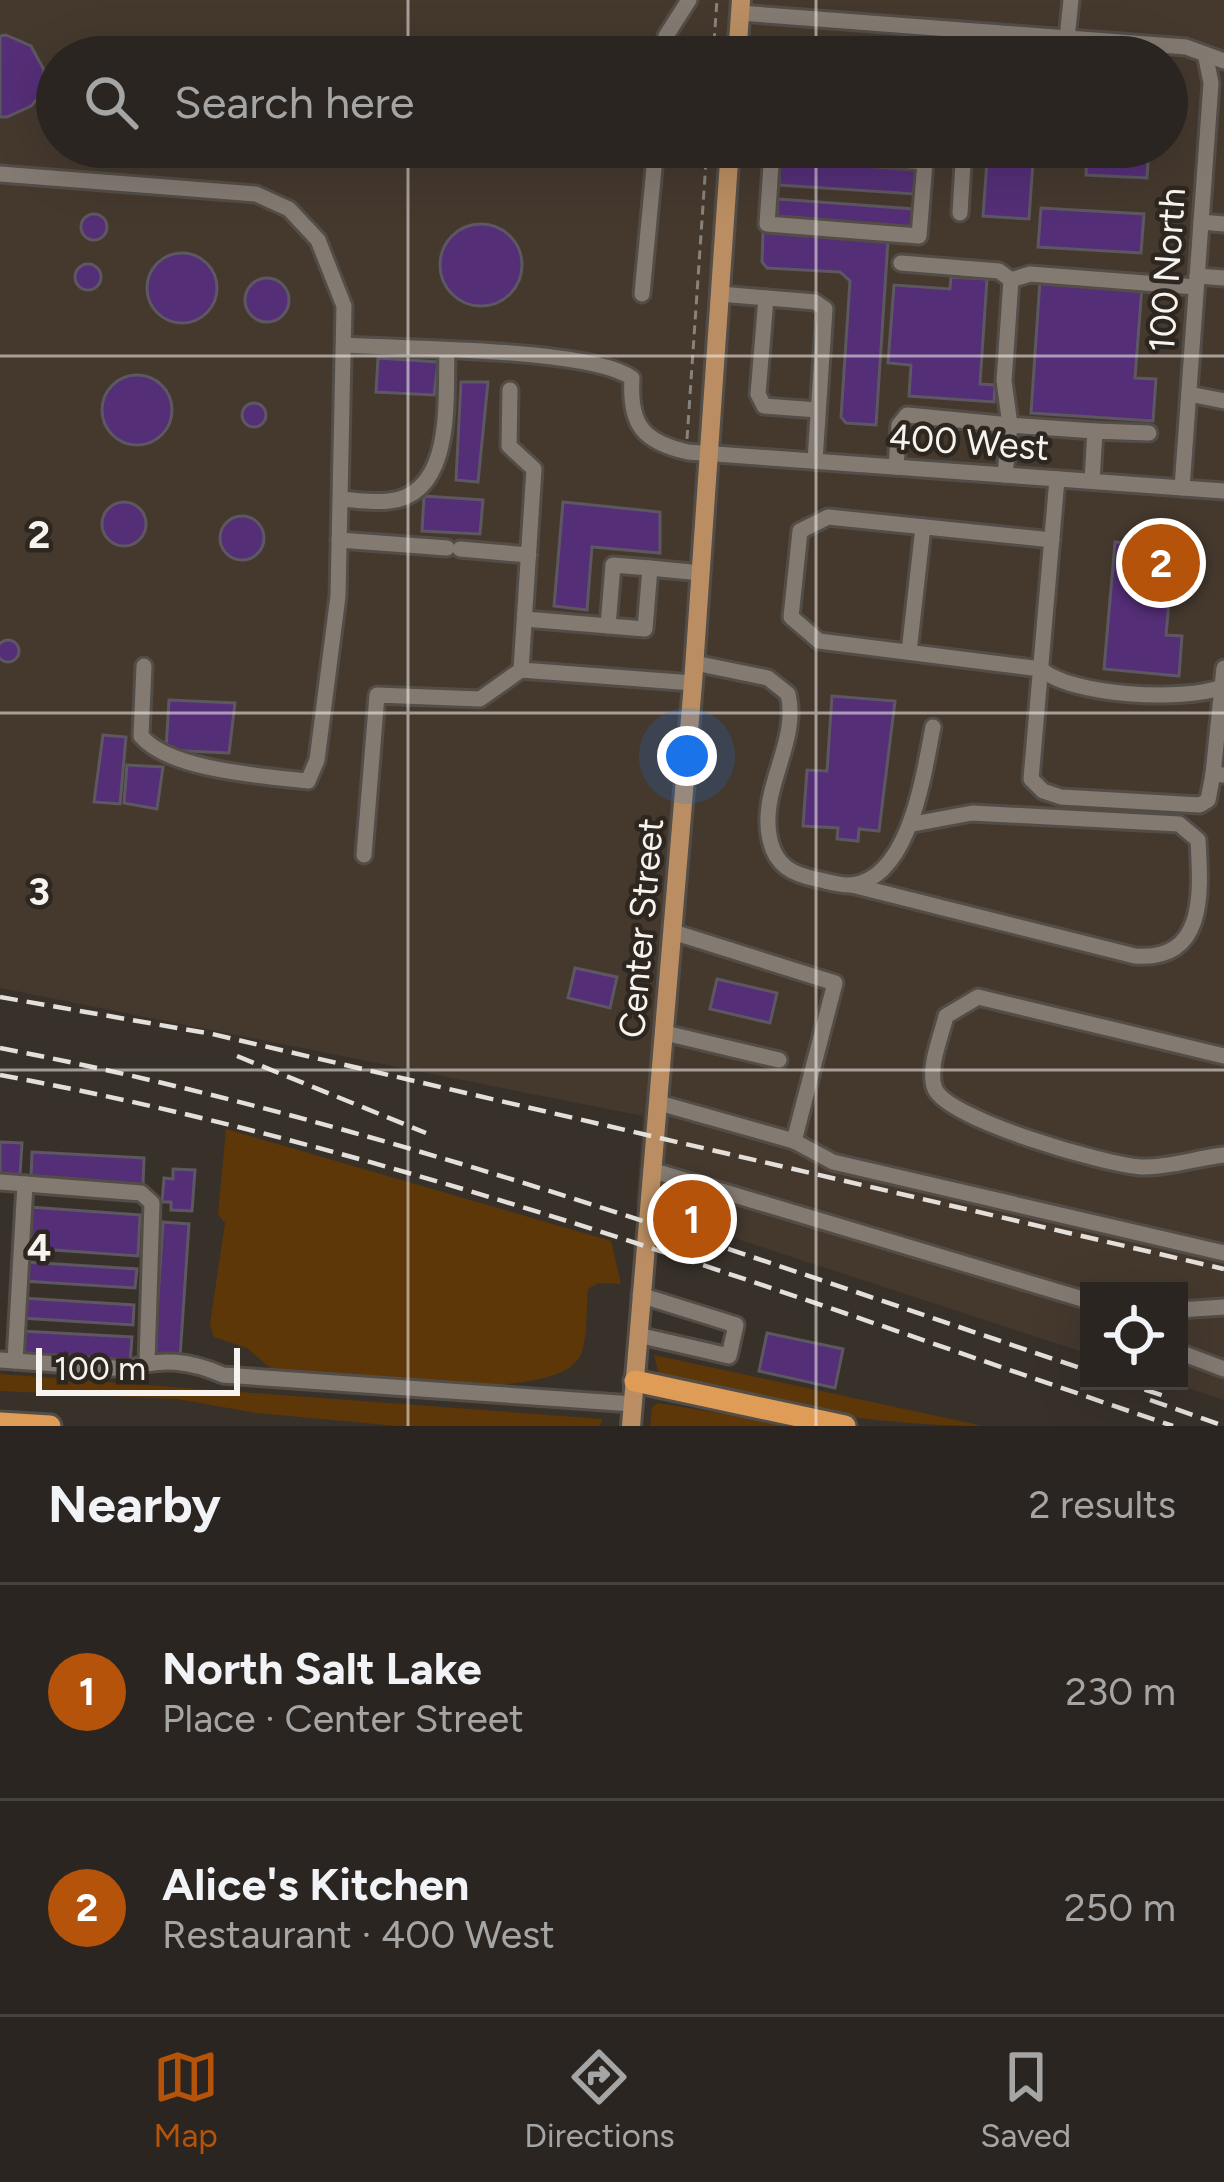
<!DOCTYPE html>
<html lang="en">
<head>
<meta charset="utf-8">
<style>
	:root { --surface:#2a2520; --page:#36312d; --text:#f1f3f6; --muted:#a5a5a5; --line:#46423e; --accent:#b45309 }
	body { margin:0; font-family:Figtree,sans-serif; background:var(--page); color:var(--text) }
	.controls { position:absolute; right:36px; bottom:36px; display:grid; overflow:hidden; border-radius:0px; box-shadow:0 12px 48px #0002 }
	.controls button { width:108px; height:108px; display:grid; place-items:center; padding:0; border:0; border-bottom:3px solid var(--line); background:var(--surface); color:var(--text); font:60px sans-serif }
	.scale { position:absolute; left:36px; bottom:30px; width:204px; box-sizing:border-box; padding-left:12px; border:6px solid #f7f3ee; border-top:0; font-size:33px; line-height:42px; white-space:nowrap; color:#f7f3ee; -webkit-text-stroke:9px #2e2720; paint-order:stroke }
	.you { position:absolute; left:687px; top:756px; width:42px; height:42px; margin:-30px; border:9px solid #fff; border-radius:50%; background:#1a73e8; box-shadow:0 0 0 18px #1a73e833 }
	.badge { display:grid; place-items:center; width:78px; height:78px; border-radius:50%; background:var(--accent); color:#fff; font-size:39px; font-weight:700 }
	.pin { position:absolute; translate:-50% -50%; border:6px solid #fff; box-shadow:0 3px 12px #0006 }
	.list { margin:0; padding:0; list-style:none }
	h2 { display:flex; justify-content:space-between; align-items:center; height:156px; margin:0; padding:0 48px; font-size:51px }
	h2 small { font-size:39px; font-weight:400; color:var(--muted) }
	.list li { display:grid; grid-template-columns:78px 1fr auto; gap:36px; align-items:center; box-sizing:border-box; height:216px; padding:0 48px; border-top:3px solid var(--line) }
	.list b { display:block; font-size:45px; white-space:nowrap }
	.list p { margin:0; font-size:39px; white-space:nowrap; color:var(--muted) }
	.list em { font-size:39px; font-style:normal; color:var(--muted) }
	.icon { flex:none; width:66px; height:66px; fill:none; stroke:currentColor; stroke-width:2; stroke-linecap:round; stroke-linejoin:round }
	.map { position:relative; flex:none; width:1224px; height:1426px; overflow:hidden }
	.search { position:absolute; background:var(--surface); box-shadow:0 12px 48px #0002; left:36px; right:36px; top:36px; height:132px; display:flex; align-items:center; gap:30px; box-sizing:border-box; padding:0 42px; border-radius:66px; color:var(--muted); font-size:45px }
	.sheet { height:588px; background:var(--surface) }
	nav { display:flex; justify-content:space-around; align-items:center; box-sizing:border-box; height:168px; border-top:3px solid var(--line); background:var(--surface); font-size:33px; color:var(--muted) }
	nav a { display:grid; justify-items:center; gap:6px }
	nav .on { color:var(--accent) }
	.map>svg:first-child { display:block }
	.built { fill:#45392e; fill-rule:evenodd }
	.green { fill:#5d3707 }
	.building { fill:#542e77; stroke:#5c5761; stroke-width:3 }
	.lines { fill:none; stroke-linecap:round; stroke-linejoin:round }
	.minor-casing { stroke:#534d47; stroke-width:21 }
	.major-casing { stroke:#534d47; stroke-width:24 }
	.highway-casing { stroke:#534d47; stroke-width:27 }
	.path { stroke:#88827c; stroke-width:3; stroke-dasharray:9 6; stroke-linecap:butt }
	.minor { stroke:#837a72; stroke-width:15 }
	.major { stroke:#ba8e62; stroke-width:18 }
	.highway { stroke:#de9c57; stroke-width:21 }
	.rail { stroke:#e3dfda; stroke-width:4.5; stroke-dasharray:18 9; stroke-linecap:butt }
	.grid { fill:none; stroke:#f7f3ee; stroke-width:3; stroke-opacity:0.55 }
	.labels { text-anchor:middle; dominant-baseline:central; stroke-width:9; stroke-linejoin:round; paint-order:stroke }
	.street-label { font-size:36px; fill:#f7f3ee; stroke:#2e2720 }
	.grid-label { font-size:39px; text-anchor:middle; font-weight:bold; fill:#f7f3ee; stroke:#2e2720; stroke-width:9; stroke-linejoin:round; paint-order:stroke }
</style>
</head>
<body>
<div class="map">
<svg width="1224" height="1426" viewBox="0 0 1224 1426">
	<rect width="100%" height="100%" fill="#38312a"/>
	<!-- built -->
	<path class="built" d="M0,0H1224V1400L1167,1381H1179V1291H1089V1354L636,1206L643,1116L0,988ZM57,57H1167V147H57Z"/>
	<!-- green -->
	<g class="green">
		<path d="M226,1129L611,1241L621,1284L598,1283L588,1289C586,1308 588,1337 581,1354C557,1410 330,1375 275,1372L247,1348L214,1337L210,1324L225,1223L218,1214Z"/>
		<path d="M654,1355L983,1426C875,1426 764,1406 660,1378Z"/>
		<polygon points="0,1374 602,1419 600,1426 398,1426 256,1413 177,1399 0,1391"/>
		<polygon points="658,1403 797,1426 650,1426 652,1408"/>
	</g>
	<!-- building -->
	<g class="building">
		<polygon points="6,35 31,46 44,70 40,96 31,106 7,117 0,117 0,36"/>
		<polygon points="467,147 521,147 498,157"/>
		<polygon points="988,147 1034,147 1029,219 983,216"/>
		<polygon points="1111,147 1149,147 1147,178 1086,175 1087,148"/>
		<polygon points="780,159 917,169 915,194 779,185"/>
		<polygon points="778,199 914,209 913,228 777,218"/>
		<polygon points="1041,208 1144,214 1141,253 1038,247"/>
		<circle cx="94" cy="227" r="13"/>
		<circle cx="481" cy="265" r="41"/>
		<polygon points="763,232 888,240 876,425 846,423 841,417 850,281 840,272 767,268 762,262"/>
		<circle cx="182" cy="288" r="35"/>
		<circle cx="88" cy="277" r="13"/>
		<polygon points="951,277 987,279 980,384 995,385 994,402 909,396 911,365 888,363 894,285 950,289"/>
		<circle cx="267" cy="300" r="22"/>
		<polygon points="1040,280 1142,286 1135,378 1156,379 1153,421 1031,413"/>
		<polygon points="378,358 438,362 434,395 376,392"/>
		<circle cx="137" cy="410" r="35"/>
		<polygon points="461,382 488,382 478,482 456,480"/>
		<circle cx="254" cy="415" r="12"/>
		<polygon points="424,496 483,500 480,534 422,531"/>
		<circle cx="124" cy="524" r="22"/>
		<polygon points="563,502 660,512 660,553 592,547 587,610 554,606"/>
		<circle cx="242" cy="538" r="22"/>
		<polygon points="1115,542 1174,547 1166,635 1182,636 1179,676 1104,669"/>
		<circle cx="8" cy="651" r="11"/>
		<polygon points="832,696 895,701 879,831 859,829 858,841 837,839 838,828 803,826 807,770 827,771"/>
		<polygon points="169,700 235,703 229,753 166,750"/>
		<polygon points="103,735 126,737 120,804 94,802"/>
		<polygon points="127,765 163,767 157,809 124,803"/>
		<polygon points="575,968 617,977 610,1008 568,998"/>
		<polygon points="717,979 777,993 770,1023 710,1009"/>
		<polygon points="0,1142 22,1143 20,1175 0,1174"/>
		<polygon points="32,1152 144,1158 143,1185 31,1178"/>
		<polygon points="173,1169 195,1170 192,1211 171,1210 171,1202 162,1202 164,1178 173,1179"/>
		<polygon points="29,1207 140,1215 138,1256 26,1248"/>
		<polygon points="163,1222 189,1224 180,1357 154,1356"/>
		<polygon points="25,1262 137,1269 135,1288 23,1281"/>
		<polygon points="22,1298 134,1305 133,1325 21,1318"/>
		<polygon points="20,1331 132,1337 130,1364 18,1357"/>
		<polygon points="767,1333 843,1349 835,1388 759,1371"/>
	</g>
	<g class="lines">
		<defs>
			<g id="minor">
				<polyline points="740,13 1186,47 1224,61"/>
				<polyline points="1067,38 1071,0"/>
				<polyline points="664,57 666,36 689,0"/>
				<polyline points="967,57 969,31"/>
				<polyline points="744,147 925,162 919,236 767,224 772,150"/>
				<path d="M0,174L256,194L289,209L318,240L344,306L338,596L317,760L308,781C263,776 169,770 141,736L144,666"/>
				<polyline points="960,213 964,147"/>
				<polyline points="1201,222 1224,224"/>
				<polyline points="901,263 999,271 1011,280"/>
				<polyline points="1197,276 1224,278"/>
				<polyline points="642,294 656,147"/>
				<polyline points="720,294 815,302 825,309 815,461"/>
				<polyline points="766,298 758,394 764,406 818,410"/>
				<path d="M345,345C404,349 591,348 632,378C629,425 643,442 688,452L1224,491"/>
				<polyline points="510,390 509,446 534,469 521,670 693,683"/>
				<polyline points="1189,394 1224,401"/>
				<polyline points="1095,431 1010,425 1004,381 1011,280 1030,274 1196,287"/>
				<polyline points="896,467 899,425 907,415 1010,425 1005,475"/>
				<polyline points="1057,479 1031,779 1043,791 1061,797 1200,805 1208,800 1213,774"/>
				<polyline points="1092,481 1095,431 1149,433"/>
				<polyline points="1182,488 1211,83 1206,58"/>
				<path d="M341,499C356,500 374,503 389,501C455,494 445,398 447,352"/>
				<polyline points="339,540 447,548"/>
				<path d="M1052,540L828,517L800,531L791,617L819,641L1041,669C1071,696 1184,702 1222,687L1224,668"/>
				<polyline points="460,549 529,555"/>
				<polyline points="525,619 645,629 650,568 701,573"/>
				<polyline points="608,626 613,565 650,568"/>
				<polyline points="909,652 923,527"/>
				<path d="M695,663L768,678L788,694C800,742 758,790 770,840C776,866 792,874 816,879C826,881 842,886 852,885C911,877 924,771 933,727"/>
				<polyline points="1222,687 1213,774 1224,775"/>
				<polyline points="364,855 377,695 480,699 521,670"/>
				<path d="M852,885L1135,956C1206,961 1201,894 1198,840L1179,824L972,813L913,824"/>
				<polyline points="665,1033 779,1060"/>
				<path d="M1224,1056L978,997L946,1016C941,1037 927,1069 935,1089C949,1120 1106,1165 1141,1167C1168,1168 1197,1158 1224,1155"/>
				<polyline points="659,1103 794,1141 835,983 673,932"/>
				<polyline points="794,1141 833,1162 1224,1253"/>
				<polyline points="651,1170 1089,1301"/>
				<polyline points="0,1182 141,1193 152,1203 147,1362"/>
				<polyline points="1179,1310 1224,1307"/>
				<polyline points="638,1335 729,1356 736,1325 640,1295"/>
				<polyline points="1179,1352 1224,1369"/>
				<path d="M0,1360L128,1369C161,1357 191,1361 223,1375L633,1404"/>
				<polyline points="15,1361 25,1184"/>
			</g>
			<g id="major">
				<polyline points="737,57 741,0"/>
				<polyline points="631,1426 693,683 730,147"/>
			</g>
			<g id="highway">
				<polyline points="635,1381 845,1426"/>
				<polyline points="0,1423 50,1426"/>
			</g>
		</defs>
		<!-- minor casing -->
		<use href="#minor" class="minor-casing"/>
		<!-- major casing -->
		<use href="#major" class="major-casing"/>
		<!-- highway casing -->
		<use href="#highway" class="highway-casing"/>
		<!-- path -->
		<g class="path">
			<polyline points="713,57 717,0"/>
			<polyline points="687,439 707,147"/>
		</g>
		<!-- minor -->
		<use href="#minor" class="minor"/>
		<!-- major -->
		<use href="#major" class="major"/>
		<!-- highway -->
		<use href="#highway" class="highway"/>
		<!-- rail -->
		<g class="rail">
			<polyline points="0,997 212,1034 1224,1269"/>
			<path d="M0,1048C374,1120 729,1250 1089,1371"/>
			<polyline points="237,1056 426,1133"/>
			<path d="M0,1075C403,1149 786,1295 1173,1426"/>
			<polyline points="1119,1381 1167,1397"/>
			<polyline points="1150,1400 1224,1426"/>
		</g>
	</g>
	<!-- grid -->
	<path class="grid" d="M408,0V57M816,0V57M408,147V1426M816,147V1426M0,356H1224M0,713H1224M0,1070H1224"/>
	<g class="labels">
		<!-- street labels -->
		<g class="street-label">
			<text transform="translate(1167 270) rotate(-86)">100 North</text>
			<text transform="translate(969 442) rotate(4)">400 West</text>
			<text transform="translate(641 928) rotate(-85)">Center Street</text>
		</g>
	</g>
	<g class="grid-label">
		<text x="39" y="548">2</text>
		<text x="39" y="905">3</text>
		<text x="39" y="1261">4</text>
	</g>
</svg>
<div class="controls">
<button><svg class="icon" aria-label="locate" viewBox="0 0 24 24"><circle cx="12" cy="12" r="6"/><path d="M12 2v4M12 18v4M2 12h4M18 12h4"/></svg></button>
</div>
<div class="scale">100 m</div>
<div class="you"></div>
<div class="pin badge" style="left:692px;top:1219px">1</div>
<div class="pin badge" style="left:1161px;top:563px">2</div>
<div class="search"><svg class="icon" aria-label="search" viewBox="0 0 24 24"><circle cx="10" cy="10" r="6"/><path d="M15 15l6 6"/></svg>Search here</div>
</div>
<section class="sheet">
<h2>Nearby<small>2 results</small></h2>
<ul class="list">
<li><span class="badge">1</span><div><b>North Salt Lake</b><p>Place · Center Street</p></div><em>230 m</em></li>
<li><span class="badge">2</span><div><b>Alice's Kitchen</b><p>Restaurant · 400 West</p></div><em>250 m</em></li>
</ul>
</section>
<nav>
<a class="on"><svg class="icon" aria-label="map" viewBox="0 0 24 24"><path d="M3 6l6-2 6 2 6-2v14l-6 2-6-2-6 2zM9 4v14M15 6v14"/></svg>Map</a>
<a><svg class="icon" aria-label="directions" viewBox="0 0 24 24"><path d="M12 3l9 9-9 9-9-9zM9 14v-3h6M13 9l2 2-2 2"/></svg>Directions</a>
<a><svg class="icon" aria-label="saved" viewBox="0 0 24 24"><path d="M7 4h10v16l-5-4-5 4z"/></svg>Saved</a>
</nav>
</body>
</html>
